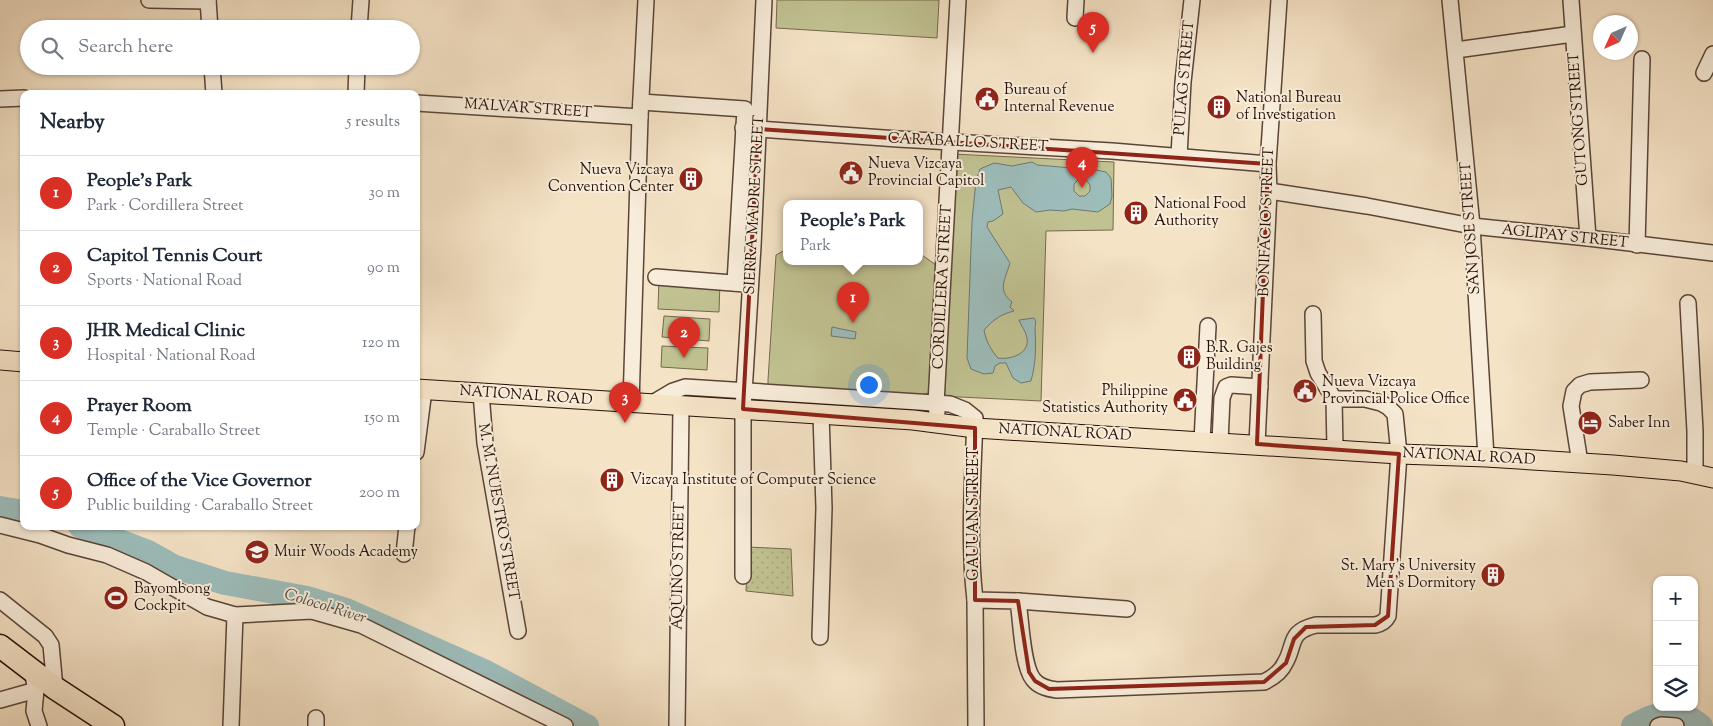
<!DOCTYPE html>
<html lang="en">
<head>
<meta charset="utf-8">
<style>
	:root { --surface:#fff; --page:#f6f6f7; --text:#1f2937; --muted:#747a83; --line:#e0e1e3; --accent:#d93025 }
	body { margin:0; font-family:"Sorts Mill Goudy",serif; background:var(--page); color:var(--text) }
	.controls { position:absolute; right:15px; bottom:15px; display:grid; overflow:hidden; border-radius:10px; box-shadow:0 1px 4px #0004 }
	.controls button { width:45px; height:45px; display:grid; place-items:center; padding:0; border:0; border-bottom:1px solid var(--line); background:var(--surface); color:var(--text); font:25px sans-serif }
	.compass { position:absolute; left:1593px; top:15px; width:45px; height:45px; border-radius:50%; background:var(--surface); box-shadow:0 1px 4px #0004; rotate:225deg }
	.you { position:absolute; left:868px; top:384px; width:18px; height:18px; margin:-12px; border:4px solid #fff; border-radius:50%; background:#1a73e8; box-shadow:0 0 0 8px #1a73e833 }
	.badge { display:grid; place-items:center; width:32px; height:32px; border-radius:50%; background:var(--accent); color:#fff; font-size:16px; font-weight:700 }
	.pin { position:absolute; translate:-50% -41px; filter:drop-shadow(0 1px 2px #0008) }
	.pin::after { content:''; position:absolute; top:26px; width:18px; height:15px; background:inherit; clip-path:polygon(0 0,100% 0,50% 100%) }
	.popup { position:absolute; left:783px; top:200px; width:140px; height:65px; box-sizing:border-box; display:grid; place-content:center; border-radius:10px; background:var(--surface); filter:drop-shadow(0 1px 4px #0005); font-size:16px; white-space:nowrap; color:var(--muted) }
	.popup b { font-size:19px; color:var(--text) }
	.popup::after { content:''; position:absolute; left:50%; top:100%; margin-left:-10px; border:10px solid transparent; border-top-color:var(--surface) }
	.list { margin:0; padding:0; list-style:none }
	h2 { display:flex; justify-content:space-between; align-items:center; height:65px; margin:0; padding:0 20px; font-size:21px }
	h2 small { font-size:16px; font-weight:400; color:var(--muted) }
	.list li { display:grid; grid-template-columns:32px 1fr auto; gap:15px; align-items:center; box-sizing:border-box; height:75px; padding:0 20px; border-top:1px solid var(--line) }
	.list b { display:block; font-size:19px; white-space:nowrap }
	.list p { margin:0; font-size:16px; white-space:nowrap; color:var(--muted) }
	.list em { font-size:16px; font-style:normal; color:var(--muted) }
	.icon { flex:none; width:28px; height:28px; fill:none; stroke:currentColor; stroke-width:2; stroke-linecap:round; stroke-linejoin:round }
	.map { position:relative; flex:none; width:1713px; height:726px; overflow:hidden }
	.search { position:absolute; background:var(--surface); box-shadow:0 1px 4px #0004; left:20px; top:20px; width:400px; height:55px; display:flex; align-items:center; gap:12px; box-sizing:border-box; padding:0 18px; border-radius:28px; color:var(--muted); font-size:19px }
	.panel { position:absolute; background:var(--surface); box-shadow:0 1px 4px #0004; left:20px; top:90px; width:400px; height:440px; border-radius:10px }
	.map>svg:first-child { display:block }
	.grass { fill:url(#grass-dots); stroke:#74694d }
	.park { fill:#c1c292; stroke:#74694d }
	.water { fill:#9dbdbb; stroke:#6e7873; fill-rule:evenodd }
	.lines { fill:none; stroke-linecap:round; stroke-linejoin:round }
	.river { stroke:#9dbdbb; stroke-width:24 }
	.minor-casing { stroke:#5a4538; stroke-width:18 }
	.major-casing { stroke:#271008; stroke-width:21 }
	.highway-casing { stroke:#271008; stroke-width:25 }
	.minor { stroke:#f8edda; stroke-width:15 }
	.major { stroke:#f5e3c6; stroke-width:19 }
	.highway { stroke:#f5e3c6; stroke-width:22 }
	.marked { fill:none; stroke:#8f2418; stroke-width:4; stroke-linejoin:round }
	.labels { text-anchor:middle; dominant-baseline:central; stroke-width:4; stroke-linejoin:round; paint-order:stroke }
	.street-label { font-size:15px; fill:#271008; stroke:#f8edda }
	.poi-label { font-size:15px; fill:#271008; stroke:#f8edda; text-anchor:start }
	.water-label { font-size:16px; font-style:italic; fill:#504d47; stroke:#f8edda }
</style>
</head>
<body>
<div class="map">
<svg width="1713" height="726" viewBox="0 0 1713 726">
	<defs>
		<pattern id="grass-dots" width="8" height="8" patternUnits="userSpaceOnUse" patternTransform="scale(1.25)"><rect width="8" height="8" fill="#c1c292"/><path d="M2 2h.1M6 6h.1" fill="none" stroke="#a6a67c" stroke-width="1.8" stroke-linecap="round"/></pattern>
	</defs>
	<rect width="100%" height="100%" fill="#f5e3c6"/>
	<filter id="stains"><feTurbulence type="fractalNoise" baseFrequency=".004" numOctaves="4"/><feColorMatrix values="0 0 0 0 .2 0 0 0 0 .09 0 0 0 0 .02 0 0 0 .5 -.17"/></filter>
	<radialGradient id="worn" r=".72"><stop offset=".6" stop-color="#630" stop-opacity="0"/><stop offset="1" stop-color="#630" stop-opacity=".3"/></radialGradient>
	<!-- grass -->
	<polygon class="grass" points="748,547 791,549 793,596 746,591"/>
	<!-- park -->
	<g class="park">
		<polygon points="777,0 939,0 937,38 776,28"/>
		<polygon points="953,154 1114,162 1113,230 1046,231 1041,401 940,396"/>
		<polygon points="787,249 787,262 919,262 919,253 936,265 930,393 924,394 923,400 774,391 774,385 768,385 768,380 776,255"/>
		<polygon points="659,279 720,282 719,312 658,309"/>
		<polygon points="664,316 710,319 709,341 662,337"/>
		<polygon points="662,346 708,348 707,370 661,367"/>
	</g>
	<!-- water -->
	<g class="water">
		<path d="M1032,162L1037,165L1096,170L1106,172L1111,178L1112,196L1110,204L1098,212L1072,209L1064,211L1050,210L1036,212L1023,203L1011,187L998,190L1003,214L993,221L988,222L987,227L1010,263C1005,280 997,290 1012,302L1010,307L1014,311C1001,314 993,320 984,330C986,341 991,350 998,358C1010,360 1030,354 1027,338C1026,331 1021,326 1019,320L1034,318C1037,322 1035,324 1035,329C1036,347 1036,363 1031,381L1021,383L1013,378L1006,363H1000L995,366L993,373L984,374L971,369L967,358L972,221L976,180L980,169L994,163L1012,166ZM1079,179L1086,180L1090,185V191L1085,196H1079L1074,191V184Z"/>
		<polygon points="832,327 856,332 855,339 831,336"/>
	</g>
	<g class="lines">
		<!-- river -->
		<g class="river">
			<polyline points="0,508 24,512"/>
			<polyline points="80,526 148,552 175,567 225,583 307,598 346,610 486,672 587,726"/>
			<path d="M1633,726C1660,712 1675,705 1701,726"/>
		</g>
		<defs>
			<g id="minor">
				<polyline points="149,0 208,1"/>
				<polyline points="208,0 210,29"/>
				<polyline points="1450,0 1472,226 1486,457"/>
				<polyline points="1571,0 1588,238"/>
				<polyline points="1075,18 1076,0"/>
				<polyline points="359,29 361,0"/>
				<polyline points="1456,50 1573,34"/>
				<polyline points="212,66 214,94"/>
				<polyline points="1704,73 1713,54"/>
				<polyline points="356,94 357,66"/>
				<polyline points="0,99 24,98"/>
				<polyline points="641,102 745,109 735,283"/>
				<polyline points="416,103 640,117"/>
				<polyline points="743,128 898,139 1112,151 1268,164"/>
				<polyline points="1179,156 1183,82 1192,0"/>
				<polyline points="1269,191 1367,206 1472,226 1588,238 1713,253"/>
				<polyline points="1637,245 1642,59"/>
				<polyline points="656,277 745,284"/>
				<polyline points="1688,303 1695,431 1695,474"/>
				<polyline points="1313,314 1314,361 1318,373 1334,399 1335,449"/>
				<polyline points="481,393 485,443 518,631"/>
				<polyline points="631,403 640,117 646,0"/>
				<path d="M651,404L673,391L685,387L950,404L965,410L975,418C973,478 968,540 975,600L1018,601C1021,619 1022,665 1033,679C1038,686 1048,689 1057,690L1264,682C1272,678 1281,672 1285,663C1296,645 1287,632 1316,625H1375C1381,624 1385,622 1388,616L1399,454L1395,414L1388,407L1381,403L1365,399H1334"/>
				<polyline points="937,413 936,403 958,0"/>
				<polyline points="1202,441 1208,326"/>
				<polyline points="1220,442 1222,398 1226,387 1231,385 1260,387"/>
				<polyline points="1257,444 1269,191 1268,164 1279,0"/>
				<polyline points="416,452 424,390"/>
				<polyline points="1580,463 1571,406 1574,391 1580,385 1590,382 1641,380"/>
				<polyline points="0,525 40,535 68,545 107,555 146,572 207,607 235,615 312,611 361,625 565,726"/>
				<polyline points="404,554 407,526"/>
				<polyline points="743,576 743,409 753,246 764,0"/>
				<polyline points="0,600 45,636 51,645 55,688"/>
				<polyline points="975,600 976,726"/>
				<polyline points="1018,601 1127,609"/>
				<polyline points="820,637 824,508 821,414"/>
				<polyline points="32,671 36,690 34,711 39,726"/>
				<polyline points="0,700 36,690"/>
				<polyline points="231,726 235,615"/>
				<polyline points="316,726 316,718"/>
				<polyline points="677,726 681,407"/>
				<polyline points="1658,726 1661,725 1676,726"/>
			</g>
			<g id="major">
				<polyline points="0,360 24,362"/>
				<polyline points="416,389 913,420 975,428 1399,454 1486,457 1613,465 1681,471 1713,478"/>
			</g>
			<polyline id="highway" points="0,646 55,688 113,726"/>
		</defs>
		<!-- minor casing -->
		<use href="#minor" class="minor-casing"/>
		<!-- major casing -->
		<use href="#major" class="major-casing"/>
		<!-- highway casing -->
		<use href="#highway" class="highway-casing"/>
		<!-- minor -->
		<use href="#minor" class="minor"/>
		<!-- major -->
		<use href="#major" class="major"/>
		<!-- highway -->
		<use href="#highway" class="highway"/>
	</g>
	<!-- marked area -->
	<path class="marked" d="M758,129L1268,164L1257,444L1399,454L1388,616L1375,625L1306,627L1294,639L1286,663L1264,682L1049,689L1035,681L1029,672L1018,601L975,600V428L743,409Z"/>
	<!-- icons -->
	<defs>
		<symbol id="civic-disc" viewBox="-11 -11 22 22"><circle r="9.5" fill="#8f2418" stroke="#f8edda"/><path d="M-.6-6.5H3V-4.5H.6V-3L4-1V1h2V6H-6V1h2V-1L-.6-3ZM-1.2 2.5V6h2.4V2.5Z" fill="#fff"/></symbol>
		<symbol id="building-disc" viewBox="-11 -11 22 22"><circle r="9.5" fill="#8f2418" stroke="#f8edda"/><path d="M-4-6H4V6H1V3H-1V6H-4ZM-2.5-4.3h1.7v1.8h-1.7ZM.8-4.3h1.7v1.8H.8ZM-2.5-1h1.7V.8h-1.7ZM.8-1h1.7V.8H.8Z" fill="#fff"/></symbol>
		<symbol id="hotel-disc" viewBox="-11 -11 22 22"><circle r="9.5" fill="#8f2418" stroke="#f8edda"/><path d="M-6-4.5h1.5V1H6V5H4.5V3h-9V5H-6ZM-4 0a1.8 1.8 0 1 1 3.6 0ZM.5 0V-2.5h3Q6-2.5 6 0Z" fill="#fff"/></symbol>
		<symbol id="school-disc" viewBox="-11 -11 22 22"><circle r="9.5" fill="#8f2418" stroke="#f8edda"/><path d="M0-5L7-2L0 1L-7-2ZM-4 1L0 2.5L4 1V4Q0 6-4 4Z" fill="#fff"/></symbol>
		<symbol id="stadium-disc" viewBox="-11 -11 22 22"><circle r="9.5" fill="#8f2418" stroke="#f8edda"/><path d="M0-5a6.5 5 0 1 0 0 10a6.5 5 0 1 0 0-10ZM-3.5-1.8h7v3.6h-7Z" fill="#fff"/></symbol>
	</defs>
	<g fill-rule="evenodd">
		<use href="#civic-disc" x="973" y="85" width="28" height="28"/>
		<use href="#building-disc" x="1205" y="93" width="28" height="28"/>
		<use href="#civic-disc" x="837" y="159" width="28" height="28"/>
		<use href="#building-disc" x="677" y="165" width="28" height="28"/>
		<use href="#building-disc" x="1122" y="199" width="28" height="28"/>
		<use href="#building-disc" x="1175" y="343" width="28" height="28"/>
		<use href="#civic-disc" x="1291" y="377" width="28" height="28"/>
		<use href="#civic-disc" x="1171" y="386" width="28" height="28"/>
		<use href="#hotel-disc" x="1576" y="409" width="28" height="28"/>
		<use href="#building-disc" x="598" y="466" width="28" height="28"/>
		<use href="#school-disc" x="243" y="538" width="28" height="28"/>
		<use href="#building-disc" x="1479" y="561" width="28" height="28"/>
		<use href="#stadium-disc" x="102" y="584" width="28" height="28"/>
	</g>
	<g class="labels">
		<!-- street labels -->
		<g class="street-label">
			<text transform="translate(1185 78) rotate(-85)">PULAG STREET</text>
			<text transform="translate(528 109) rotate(4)">MALVAR STREET</text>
			<text transform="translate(1579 119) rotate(-94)">GUTONG STREET</text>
			<text transform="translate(968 143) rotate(3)">CARABALLO STREET</text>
			<text transform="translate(755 205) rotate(-87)">SIERRA MADRE STREET</text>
			<text transform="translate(1267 222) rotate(-88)">BONIFACIO STREET</text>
			<text transform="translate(1471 228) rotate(-94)">SAN JOSE STREET</text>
			<text transform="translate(1565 237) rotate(6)">AGLIPAY STREET</text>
			<text transform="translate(943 287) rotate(-87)">CORDILLERA STREET</text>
			<text transform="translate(526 396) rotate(4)">NATIONAL ROAD</text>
			<text transform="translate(1065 433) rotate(3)">NATIONAL ROAD</text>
			<text transform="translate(1469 457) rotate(3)">NATIONAL ROAD</text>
			<text transform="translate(498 512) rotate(80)">M. M. NUESTRO STREET</text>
			<text transform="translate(974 514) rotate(-90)">GAUUAN STREET</text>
			<text transform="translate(679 566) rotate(-89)">AQUINO STREET</text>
		</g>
		<!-- poi labels -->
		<g class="poi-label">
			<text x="1004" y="90">Bureau of<tspan x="1004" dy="17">Internal Revenue</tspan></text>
			<text x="1236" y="98">National Bureau<tspan x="1236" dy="17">of Investigation</tspan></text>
			<text x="868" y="164">Nueva Vizcaya<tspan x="868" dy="17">Provincial Capitol</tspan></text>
			<text x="674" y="170" text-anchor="end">Nueva Vizcaya<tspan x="674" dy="17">Convention Center</tspan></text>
			<text x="1154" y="204">National Food<tspan x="1154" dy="17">Authority</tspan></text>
			<text x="1206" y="348">B.R. Gajes<tspan x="1206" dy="17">Building</tspan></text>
			<text x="1322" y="382">Nueva Vizcaya<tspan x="1322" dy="17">Provincial Police Office</tspan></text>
			<text x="1168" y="391" text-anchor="end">Philippine<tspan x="1168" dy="17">Statistics Authority</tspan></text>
			<text x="1608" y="423">Saber Inn</text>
			<text x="630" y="480">Vizcaya Institute of Computer Science</text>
			<text x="274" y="552">Muir Woods Academy</text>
			<text x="1476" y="566" text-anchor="end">St. Mary's University<tspan x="1476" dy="17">Men's Dormitory</tspan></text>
			<text x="134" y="589">Bayombong<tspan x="134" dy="17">Cockpit</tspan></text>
		</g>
		<!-- water labels -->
		<g class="water-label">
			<text transform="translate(325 607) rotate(17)">Colocol River</text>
		</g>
	</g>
	<rect width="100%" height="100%" filter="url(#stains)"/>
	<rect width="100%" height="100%" fill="url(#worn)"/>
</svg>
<div class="controls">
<button>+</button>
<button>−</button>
<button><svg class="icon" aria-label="layers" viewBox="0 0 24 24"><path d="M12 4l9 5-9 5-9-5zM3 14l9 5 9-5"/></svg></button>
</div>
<svg class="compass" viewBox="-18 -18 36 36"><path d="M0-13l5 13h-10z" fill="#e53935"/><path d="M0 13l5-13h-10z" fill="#747a83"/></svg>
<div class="you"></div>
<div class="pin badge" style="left:853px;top:323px">1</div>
<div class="popup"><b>People's Park</b>Park</div>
<div class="pin badge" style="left:684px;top:358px">2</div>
<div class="pin badge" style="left:625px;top:423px">3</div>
<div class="pin badge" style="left:1082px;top:188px">4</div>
<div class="pin badge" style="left:1093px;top:53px">5</div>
<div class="search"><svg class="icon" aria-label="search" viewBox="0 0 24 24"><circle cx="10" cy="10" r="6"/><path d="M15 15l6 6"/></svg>Search here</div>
<section class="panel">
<h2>Nearby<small>5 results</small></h2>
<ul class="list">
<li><span class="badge">1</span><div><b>People's Park</b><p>Park · Cordillera Street</p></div><em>30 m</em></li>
<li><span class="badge">2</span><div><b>Capitol Tennis Court</b><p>Sports · National Road</p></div><em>90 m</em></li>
<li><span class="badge">3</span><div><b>JHR Medical Clinic</b><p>Hospital · National Road</p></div><em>120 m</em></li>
<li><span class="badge">4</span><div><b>Prayer Room</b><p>Temple · Caraballo Street</p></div><em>150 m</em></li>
<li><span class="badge">5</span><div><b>Office of the Vice Governor</b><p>Public building · Caraballo Street</p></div><em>200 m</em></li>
</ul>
</section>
</div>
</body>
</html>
